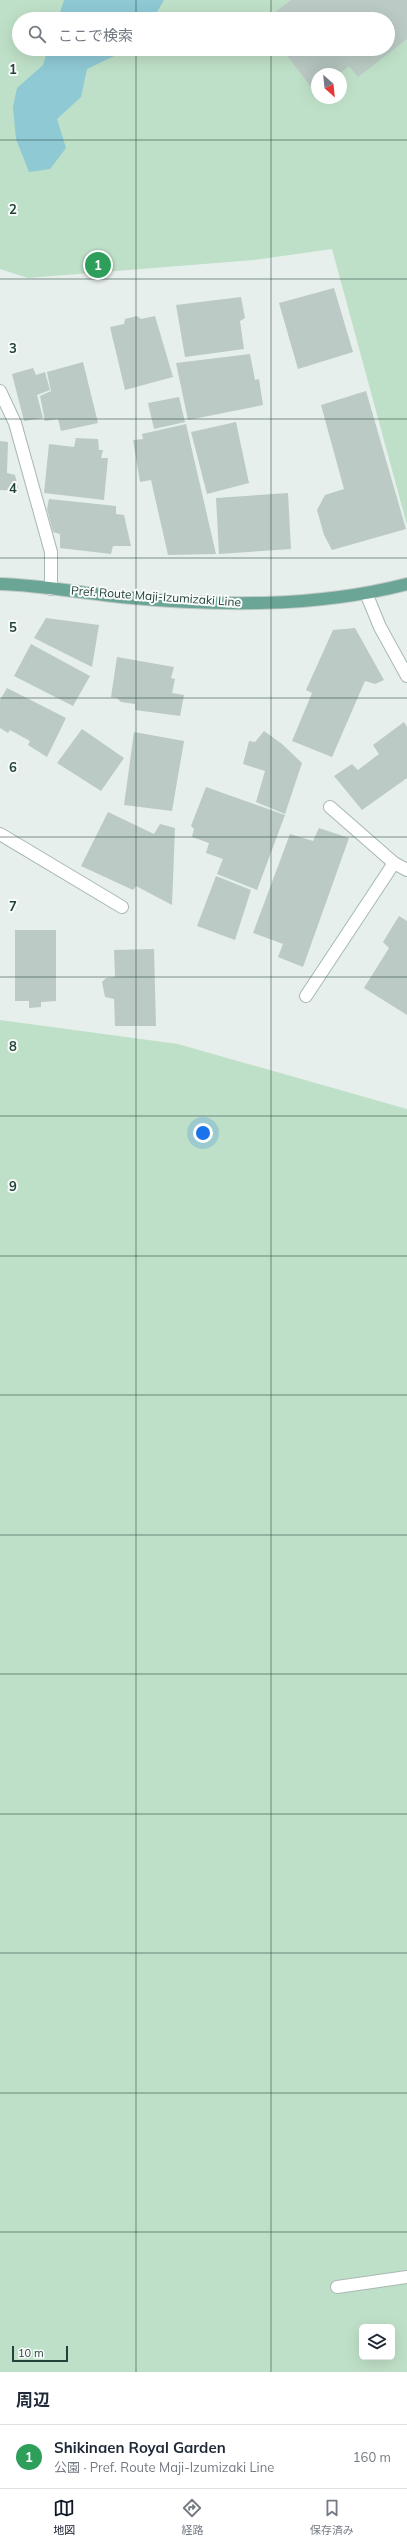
<!DOCTYPE html>
<html lang="ja">
<head>
<meta charset="utf-8">
<style>
	:root { --surface:#fff; --page:#f6f6f7; --text:#1f2937; --muted:#747a83; --line:#e0e1e3; --accent:#111827 }
	body { margin:0; font-family:Mulish,"Noto Sans JP",sans-serif; background:var(--page); color:var(--text) }
	.controls { position:absolute; right:12px; bottom:12px; display:grid; overflow:hidden; border-radius:6px; box-shadow:0 4px 16px #0002 }
	.controls button { width:36px; height:36px; display:grid; place-items:center; padding:0; border:0; border-bottom:1px solid var(--line); background:var(--surface); color:var(--text); font:20px sans-serif }
	.compass { position:absolute; left:311px; top:68px; width:36px; height:36px; border-radius:50%; background:var(--surface); box-shadow:0 4px 16px #0002; rotate:153deg }
	.scale { position:absolute; left:12px; bottom:10px; width:56px; box-sizing:border-box; padding-left:4px; border:2px solid #24423a; border-top:0; font-size:11px; line-height:14px; white-space:nowrap; color:#24423a; -webkit-text-stroke:3px #f7fbf9; paint-order:stroke }
	.you { position:absolute; left:203px; top:1133px; width:14px; height:14px; margin:-10px; border:3px solid #fff; border-radius:50%; background:#1a73e8; box-shadow:0 0 0 6px #1a73e833 }
	.badge { display:grid; place-items:center; width:26px; height:26px; border-radius:50%; background:var(--accent); color:#fff; font-size:13px; font-weight:700 }
	.pin { position:absolute; translate:-50% -50%; border:2px solid #fff; box-shadow:0 1px 4px #0006 }
	.list { margin:0; padding:0; list-style:none }
	h2 { display:flex; justify-content:space-between; align-items:center; height:52px; margin:0; padding:0 16px; font-size:17px }
	h2 small { font-size:13px; font-weight:400; color:var(--muted) }
	.list li { display:grid; grid-template-columns:26px 1fr auto; gap:12px; align-items:center; box-sizing:border-box; height:64px; padding:0 16px; border-top:1px solid var(--line) }
	.list b { display:block; font-size:15px; white-space:nowrap }
	.list p { margin:0; font-size:13px; white-space:nowrap; color:var(--muted) }
	.list em { font-size:13px; font-style:normal; color:var(--muted) }
	.icon { flex:none; width:22px; height:22px; fill:none; stroke:currentColor; stroke-width:2; stroke-linecap:round; stroke-linejoin:round }
	.map { position:relative; flex:none; width:407px; height:2372px; overflow:hidden }
	.search { position:absolute; background:var(--surface); box-shadow:0 4px 16px #0002; left:12px; right:12px; top:12px; height:44px; display:flex; align-items:center; gap:10px; box-sizing:border-box; padding:0 14px; border-radius:22px; color:var(--muted); font-size:15px }
	.sheet { height:116px; background:var(--surface) }
	nav { display:flex; justify-content:space-around; align-items:center; box-sizing:border-box; height:56px; border-top:1px solid var(--line); background:var(--surface); font-size:11px; color:var(--muted) }
	nav a { display:grid; justify-items:center; gap:2px }
	nav .on { color:var(--accent) }
	.map>svg:first-child { display:block }
	.green { fill:#bfe0c8; fill-rule:evenodd }
	.water { fill:#8ec9d4 }
	.building { fill:#bbcac4 }
	.lines { fill:none; stroke-linecap:round; stroke-linejoin:round }
	.minor-casing { stroke:#a8b8b2; stroke-width:14 }
	.major-casing { stroke:#c2cac8; stroke-width:14 }
	.minor { stroke:#fff; stroke-width:12 }
	.major { stroke:#6aa596; stroke-width:12 }
	.grid { fill:none; stroke:#24423a; stroke-width:1; stroke-opacity:0.55 }
	.labels { text-anchor:middle; dominant-baseline:central; stroke-width:4; stroke-linejoin:round; paint-order:stroke }
	.street-label { font-size:12px; fill:#24423a; stroke:#f7fbf9 }
	.grid-label { font-size:13px; text-anchor:middle; font-weight:bold; fill:#24423a; stroke:#f7fbf9; stroke-width:4; stroke-linejoin:round; paint-order:stroke }
</style>
</head>
<body>
<div class="map">
<svg width="407" height="2372" viewBox="0 0 407 2372">
	<rect width="100%" height="100%" fill="#e6efeb"/>
	<!-- green -->
	<g class="green">
		<path d="M0,0H407V525L332,249L254,260L28,278L0,269ZM19,19H388V49H19ZM317,74H341V98H317Z"/>
		<path d="M0,1020L178,1044L407,1109V2372H0ZM362,2327H392V2357H362Z"/>
	</g>
	<!-- water -->
	<g class="water">
		<polygon points="64,0 164,0 153,19 58,19"/>
		<polygon points="48,49 129,49 87,69 81,97 57,119 66,148 50,169 29,172 16,139 13,107 17,88 43,65"/>
	</g>
	<!-- building -->
	<g class="building">
		<polygon points="291,0 407,0 407,39 358,77 349,66 339,74 317,74 315,92 282,49 388,49 388,19 266,19"/>
		<polygon points="334,288 353,352 298,369 279,303"/>
		<polygon points="241,297 245,318 240,321 244,349 185,357 176,305"/>
		<polygon points="137,316 141,319 155,316 173,377 125,390 110,327 124,324 125,319"/>
		<polygon points="250,354 255,380 259,379 263,405 188,420 176,363"/>
		<polygon points="83,362 98,423 61,431 58,419 45,421 40,396 51,391 47,372"/>
		<polygon points="33,368 36,375 45,372 50,390 37,395 43,418 24,421 12,374"/>
		<polygon points="366,391 406,529 332,550 324,535 317,510 325,495 344,489 321,405"/>
		<polygon points="179,397 185,422 154,429 148,403"/>
		<polygon points="236,422 249,483 207,494 191,432"/>
		<polygon points="186,424 216,554 168,555 151,480 140,482 133,440 143,439 142,434"/>
		<polygon points="76,438 98,439 99,450 103,450 101,458 108,458 104,500 44,493 49,444 74,447"/>
		<polygon points="0,441 8,442 7,473 15,475 19,491 0,490"/>
		<polygon points="288,493 291,549 219,554 216,498"/>
		<polygon points="49,499 116,506 116,514 124,515 131,546 113,546 111,554 60,548 60,534 53,532 47,509"/>
		<polygon points="46,618 99,625 92,667 34,638"/>
		<polygon points="355,628 384,680 375,684 365,681 332,757 292,741 312,693 306,690 333,630"/>
		<polygon points="31,644 90,676 73,706 14,676"/>
		<polygon points="117,657 174,667 171,678 175,679 172,693 184,695 180,716 135,710 135,704 121,702 117,698 111,697"/>
		<polygon points="7,688 66,718 47,757 28,745 30,741 10,730 8,733 0,728 0,700"/>
		<polygon points="404,722 407,727 407,778 362,810 334,776 352,764 358,770 379,754 373,745"/>
		<polygon points="82,729 124,758 101,791 57,763"/>
		<polygon points="264,731 282,744 302,763 285,814 256,802 265,771 243,764 249,741 255,742"/>
		<polygon points="134,732 184,741 172,811 124,805"/>
		<polygon points="206,787 285,815 257,890 217,874 223,859 206,853 209,843 192,837 194,829 191,826"/>
		<polygon points="108,812 154,834 160,824 175,828 172,905 136,886 133,890 81,866"/>
		<polygon points="319,828 349,838 303,967 278,957 283,944 253,933 290,834 313,841"/>
		<polygon points="216,876 251,890 235,940 197,926"/>
		<polygon points="399,916 407,921 407,1015 364,988 389,948 383,942"/>
		<polygon points="15,930 56,930 56,1001 41,1002 41,1007 29,1008 29,1001 15,1001"/>
		<polygon points="154,949 156,1026 115,1026 114,999 105,997 102,982 106,978 115,977 114,950"/>
	</g>
	<g class="lines">
		<defs>
			<g id="minor">
				<polyline points="0,391 15,423 51,552 51,589"/>
				<polyline points="366,593 380,627 407,676"/>
				<polyline points="330,807 394,863 407,870"/>
				<polyline points="0,834 122,907"/>
				<polyline points="306,996 394,863"/>
				<polyline points="337,2287 407,2277"/>
			</g>
			<path id="major" d="M0,584C40,585 81,593 121,597C216,606 314,608 407,584"/>
		</defs>
		<!-- minor casing -->
		<use href="#minor" class="minor-casing"/>
		<!-- major casing -->
		<use href="#major" class="major-casing"/>
		<!-- minor -->
		<use href="#minor" class="minor"/>
		<!-- major -->
		<use href="#major" class="major"/>
	</g>
	<!-- grid -->
	<path class="grid" d="M136,0V19M271,0V19M136,49V2372M271,49V2372M0,140H407M0,279H407M0,419H407M0,558H407M0,698H407M0,837H407M0,977H407M0,1116H407M0,1256H407M0,1395H407M0,1535H407M0,1674H407M0,1814H407M0,1953H407M0,2093H407M0,2232H407"/>
	<g class="labels">
		<!-- street labels -->
		<g class="street-label">
			<text transform="translate(156 596) rotate(4)">Pref. Route Maji-Izumizaki Line</text>
		</g>
	</g>
	<g class="grid-label">
		<text x="13" y="74">1</text>
		<text x="13" y="214">2</text>
		<text x="13" y="353">3</text>
		<text x="13" y="493">4</text>
		<text x="13" y="632">5</text>
		<text x="13" y="772">6</text>
		<text x="13" y="911">7</text>
		<text x="13" y="1051">8</text>
		<text x="13" y="1191">9</text>
	</g>
</svg>
<div class="controls">
<button><svg class="icon" aria-label="layers" viewBox="0 0 24 24"><path d="M12 4l9 5-9 5-9-5zM3 14l9 5 9-5"/></svg></button>
</div>
<svg class="compass" viewBox="-18 -18 36 36"><path d="M0-13l5 13h-10z" fill="#e53935"/><path d="M0 13l5-13h-10z" fill="#747a83"/></svg>
<div class="scale">10 m</div>
<div class="you"></div>
<div class="pin badge" style="left:98px;top:265px;background:#2e9e5b">1</div>
<div class="search"><svg class="icon" aria-label="search" viewBox="0 0 24 24"><circle cx="10" cy="10" r="6"/><path d="M15 15l6 6"/></svg>ここで検索</div>
</div>
<section class="sheet">
<h2>周辺<small></small></h2>
<ul class="list">
<li><span class="badge" style="background:#2e9e5b">1</span><div><b>Shikinaen Royal Garden</b><p>公園 · Pref. Route Maji-Izumizaki Line</p></div><em>160 m</em></li>
</ul>
</section>
<nav>
<a class="on"><svg class="icon" aria-label="map" viewBox="0 0 24 24"><path d="M3 6l6-2 6 2 6-2v14l-6 2-6-2-6 2zM9 4v14M15 6v14"/></svg>地図</a>
<a><svg class="icon" aria-label="directions" viewBox="0 0 24 24"><path d="M12 3l9 9-9 9-9-9zM9 14v-3h6M13 9l2 2-2 2"/></svg>経路</a>
<a><svg class="icon" aria-label="saved" viewBox="0 0 24 24"><path d="M7 4h10v16l-5-4-5 4z"/></svg>保存済み</a>
</nav>
</body>
</html>
